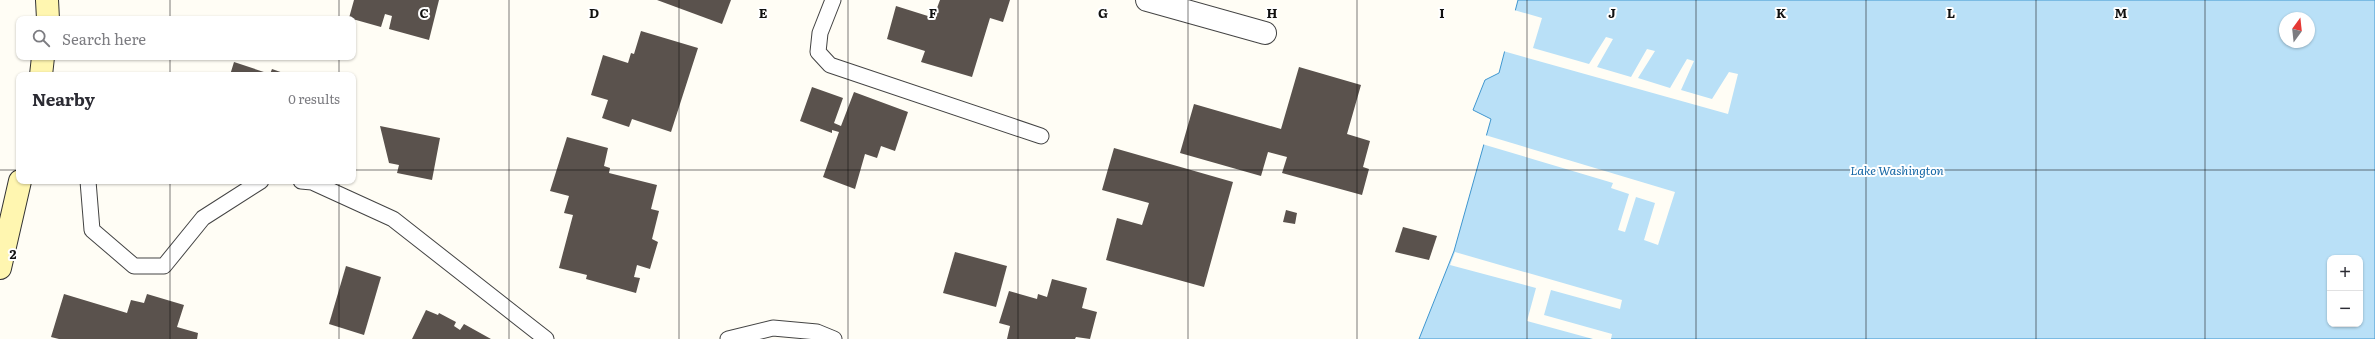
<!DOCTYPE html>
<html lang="en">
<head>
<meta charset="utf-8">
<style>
	:root { --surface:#fff; --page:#f2f2f3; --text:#2b2b33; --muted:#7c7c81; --line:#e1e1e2 }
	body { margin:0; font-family:Literata,serif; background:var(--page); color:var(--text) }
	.controls { position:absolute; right:12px; bottom:12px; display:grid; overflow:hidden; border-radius:8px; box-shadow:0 1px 3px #0004 }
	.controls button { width:36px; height:36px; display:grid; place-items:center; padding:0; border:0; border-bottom:1px solid var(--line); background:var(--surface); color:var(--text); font:20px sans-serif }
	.compass { position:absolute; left:2279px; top:12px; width:36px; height:36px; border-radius:50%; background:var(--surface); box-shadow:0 1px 3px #0004; rotate:15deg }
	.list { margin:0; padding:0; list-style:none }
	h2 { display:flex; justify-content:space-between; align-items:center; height:52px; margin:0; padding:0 16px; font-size:17px }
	h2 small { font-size:13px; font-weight:400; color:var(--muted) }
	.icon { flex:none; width:22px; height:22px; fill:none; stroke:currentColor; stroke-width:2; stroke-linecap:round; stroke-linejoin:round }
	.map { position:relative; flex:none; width:2375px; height:339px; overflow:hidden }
	.search { position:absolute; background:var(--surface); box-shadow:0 1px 3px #0004; left:16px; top:16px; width:340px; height:44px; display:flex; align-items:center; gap:10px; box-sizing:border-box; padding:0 14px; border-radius:8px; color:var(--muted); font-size:15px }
	.panel { position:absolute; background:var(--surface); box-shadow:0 1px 3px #0004; left:16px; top:72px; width:340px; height:112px; border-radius:8px }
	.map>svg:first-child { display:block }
	.water { fill:#b9e0f7; stroke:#3f96cf; fill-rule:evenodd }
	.pier { fill:#fffdf5 }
	.building { fill:#5a524d }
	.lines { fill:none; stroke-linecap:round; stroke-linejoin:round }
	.lane-casing { stroke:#444; stroke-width:17 }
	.street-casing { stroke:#444; stroke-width:24 }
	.secondary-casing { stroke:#333; stroke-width:24 }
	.lane { stroke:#fff; stroke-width:15 }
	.street { stroke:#fff; stroke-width:22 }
	.secondary { stroke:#fff6b0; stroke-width:22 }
	.grid { fill:none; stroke:#111; stroke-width:1; stroke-opacity:0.55 }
	.labels { text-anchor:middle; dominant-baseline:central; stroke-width:4; stroke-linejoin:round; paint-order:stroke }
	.water-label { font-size:12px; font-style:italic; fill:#1768a6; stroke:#fff }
	.grid-label { font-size:13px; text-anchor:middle; font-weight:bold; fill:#111; stroke:#fff; stroke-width:4; stroke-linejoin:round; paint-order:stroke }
</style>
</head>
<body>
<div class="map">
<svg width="2375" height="339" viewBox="0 0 2375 339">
	<rect width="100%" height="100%" fill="#fffdf5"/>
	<!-- water -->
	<path class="water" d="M1518,0H2375V339H1419L1454,251L1491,119L1473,110L1485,80L1499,73ZM2285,18H2309V42H2285ZM2330,258H2360V324H2330Z"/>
	<!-- pier -->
	<g class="pier">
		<polygon points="1514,10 1542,18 1533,48 1589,64 1606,37 1613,39 1597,67 1631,77 1647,49 1655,51 1638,78 1670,88 1687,59 1694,61 1681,90 1712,99 1729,72 1738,74 1728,114 1503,51"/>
		<polygon points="1485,135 1675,192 1658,245 1644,240 1655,203 1636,197 1625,232 1618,230 1629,194 1611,188 1613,183 1482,144"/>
		<polygon points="1455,252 1622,300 1620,309 1551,290 1544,315 1612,334 1611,339 1593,339 1527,321 1536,288 1450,265"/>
	</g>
	<!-- building -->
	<g class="building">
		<polygon points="354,0 439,0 429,40 389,29 392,16 385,14 381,27 349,18"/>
		<polygon points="657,0 731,0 722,24"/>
		<polygon points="940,0 1010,0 1003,22 990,18 972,77 921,62 925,51 887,39 896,6 931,17 934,7 937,8"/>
		<polygon points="641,31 698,48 671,132 632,119 629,127 602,118 608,100 591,95 603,55 628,63 631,53 634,54"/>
		<polygon points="234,62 270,74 272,69 289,75 230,75"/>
		<polygon points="1299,67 1361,85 1347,134 1370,141 1363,167 1369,169 1362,195 1282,173 1287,157 1268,152 1261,176 1180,153 1194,104 1281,129"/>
		<polygon points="812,87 843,98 834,123 841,126 854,92 908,112 895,151 881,146 877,158 865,154 855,189 823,177 839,132 832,130 832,133 800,121"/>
		<polygon points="380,126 440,138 432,180 397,173 399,165 389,163"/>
		<polygon points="567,137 608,148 604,166 610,168 609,173 657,185 651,209 659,211 652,239 658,242 650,269 637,265 634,277 640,278 636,293 586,279 587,275 559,268 573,215 564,213 569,196 550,191"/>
		<polygon points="1114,148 1233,182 1204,287 1106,260 1117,218 1142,225 1149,203 1102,190"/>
		<polygon points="1286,210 1297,213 1295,224 1283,222"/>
		<polygon points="1403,227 1437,236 1429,260 1395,252"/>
		<polygon points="955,252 1007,266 996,307 943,293"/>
		<polygon points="346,266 381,277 364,335 329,324"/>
		<polygon points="1052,279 1087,288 1082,308 1097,312 1090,339 1076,337 1075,339 1007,339 1010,326 999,323 1009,291 1037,299 1038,294 1047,297"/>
		<polygon points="64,294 127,313 131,300 144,303 147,294 184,305 177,327 198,333 197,339 59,339 51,337"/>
		<polygon points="426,310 438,315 439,313 456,322 454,326 460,330 464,324 491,339 412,339"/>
	</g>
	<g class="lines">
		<defs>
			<g id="lane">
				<polyline points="833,0 820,33 818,52 830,65 1041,136"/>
				<polyline points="88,181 92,230 134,266 164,266 203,218 261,181"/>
				<polyline points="301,181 312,182 393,219 546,339"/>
				<polyline points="728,339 773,328 817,332 834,339"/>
			</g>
			<polyline id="street" points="1147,0 1265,33"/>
			<g id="secondary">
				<polyline points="47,0 48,19"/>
				<polyline points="41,75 43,57"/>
				<polyline points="0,268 20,181"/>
			</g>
		</defs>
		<!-- lane casing -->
		<use href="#lane" class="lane-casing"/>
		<!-- street casing -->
		<use href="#street" class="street-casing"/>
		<!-- secondary casing -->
		<use href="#secondary" class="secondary-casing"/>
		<!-- lane -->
		<use href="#lane" class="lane"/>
		<!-- street -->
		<use href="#street" class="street"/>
		<!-- secondary -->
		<use href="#secondary" class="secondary"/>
	</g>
	<!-- grid -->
	<path class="grid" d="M170,0V19M339,0V19M509,0V339M679,0V339M848,0V339M1018,0V339M1188,0V339M1357,0V339M1527,0V339M1696,0V339M1866,0V339M2036,0V339M2205,0V339M170,57V75M339,57V75M0,170H19M353,170H2375M170,181V339M339,181V339"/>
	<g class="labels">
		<!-- water labels -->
		<g class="water-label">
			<text x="1897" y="170">Lake Washington</text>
		</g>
	</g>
	<g class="grid-label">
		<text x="424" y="18">C</text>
		<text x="594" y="18">D</text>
		<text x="763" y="18">E</text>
		<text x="933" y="18">F</text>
		<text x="1103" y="18">G</text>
		<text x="1272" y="18">H</text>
		<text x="1442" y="18">I</text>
		<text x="1612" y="18">J</text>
		<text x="1781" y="18">K</text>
		<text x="1951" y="18">L</text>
		<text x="2121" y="18">M</text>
		<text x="13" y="259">2</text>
	</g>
</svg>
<div class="controls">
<button>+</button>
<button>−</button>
</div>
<svg class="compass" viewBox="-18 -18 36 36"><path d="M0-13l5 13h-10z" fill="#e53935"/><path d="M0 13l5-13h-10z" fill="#7c7c81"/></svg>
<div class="search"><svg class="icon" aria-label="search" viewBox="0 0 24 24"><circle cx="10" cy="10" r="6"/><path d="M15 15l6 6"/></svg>Search here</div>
<section class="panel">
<h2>Nearby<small>0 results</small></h2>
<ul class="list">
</ul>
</section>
</div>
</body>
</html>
